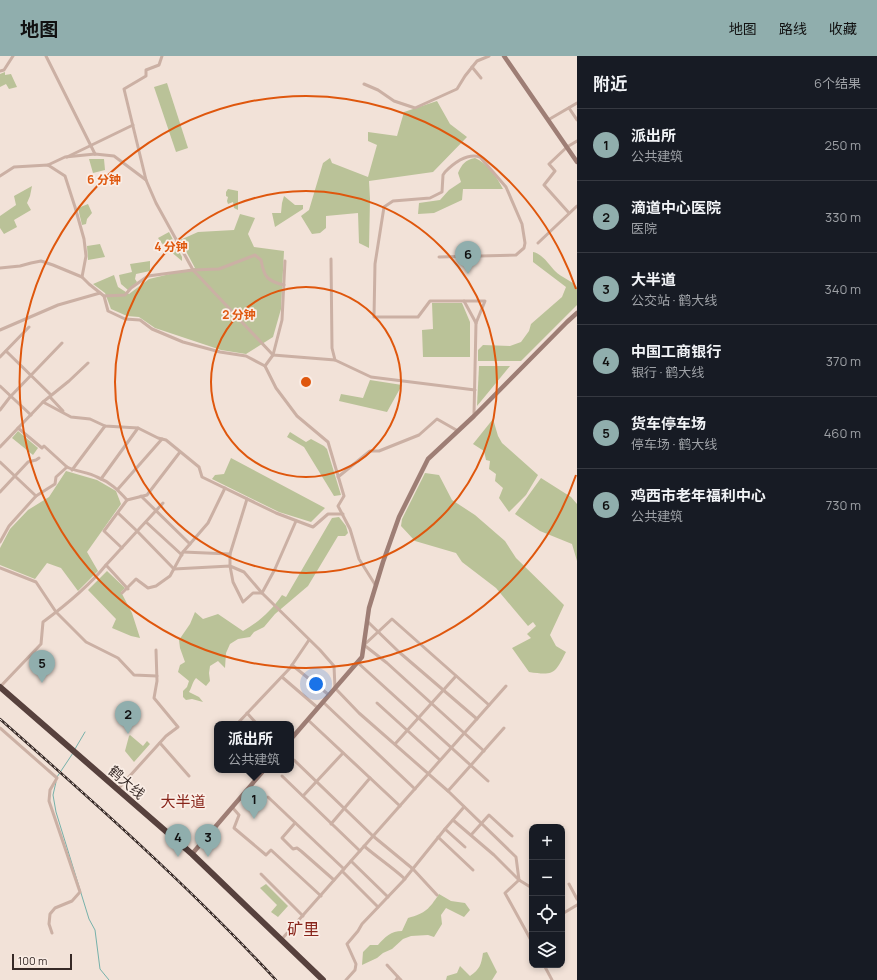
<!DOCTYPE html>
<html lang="zh">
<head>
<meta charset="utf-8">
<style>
	:root { --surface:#171b24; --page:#20242c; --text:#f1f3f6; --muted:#9ea1a6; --line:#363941; --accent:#90aead }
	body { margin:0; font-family:Manrope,"Noto Sans SC",sans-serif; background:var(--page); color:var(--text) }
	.controls { position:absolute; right:12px; bottom:12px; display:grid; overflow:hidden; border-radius:8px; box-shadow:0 2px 6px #0003 }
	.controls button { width:36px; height:36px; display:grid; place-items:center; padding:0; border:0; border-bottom:1px solid var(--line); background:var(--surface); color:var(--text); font:20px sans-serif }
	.scale { position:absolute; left:12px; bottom:10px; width:60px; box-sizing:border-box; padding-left:4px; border:2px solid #362926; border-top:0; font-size:11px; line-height:14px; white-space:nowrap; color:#362926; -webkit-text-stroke:3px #faede5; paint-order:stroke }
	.you { position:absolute; left:316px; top:628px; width:14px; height:14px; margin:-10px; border:3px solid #fff; border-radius:50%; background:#1a73e8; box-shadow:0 0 0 6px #1a73e833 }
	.badge { display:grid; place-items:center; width:26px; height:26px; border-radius:50%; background:var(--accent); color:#111; font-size:13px; font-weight:700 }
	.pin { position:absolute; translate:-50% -33px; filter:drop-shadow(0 1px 2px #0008) }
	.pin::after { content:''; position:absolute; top:21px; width:14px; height:12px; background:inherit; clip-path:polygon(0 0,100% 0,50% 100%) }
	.popup { position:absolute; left:214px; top:665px; width:80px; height:52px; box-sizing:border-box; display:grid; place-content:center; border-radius:8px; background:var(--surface); filter:drop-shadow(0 1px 3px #0005); font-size:13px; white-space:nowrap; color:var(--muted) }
	.popup b { font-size:15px; color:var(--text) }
	.popup::after { content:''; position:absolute; left:50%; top:100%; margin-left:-8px; border:8px solid transparent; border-top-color:var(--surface) }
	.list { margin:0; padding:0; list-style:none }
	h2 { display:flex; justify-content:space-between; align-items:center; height:52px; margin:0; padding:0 16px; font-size:17px }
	h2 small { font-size:13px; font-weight:400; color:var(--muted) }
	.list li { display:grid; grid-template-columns:26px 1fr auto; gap:12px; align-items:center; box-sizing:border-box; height:72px; padding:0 16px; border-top:1px solid var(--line) }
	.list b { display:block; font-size:15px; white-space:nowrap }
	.list p { margin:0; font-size:13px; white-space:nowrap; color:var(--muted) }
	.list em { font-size:13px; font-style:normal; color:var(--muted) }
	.icon { flex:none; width:22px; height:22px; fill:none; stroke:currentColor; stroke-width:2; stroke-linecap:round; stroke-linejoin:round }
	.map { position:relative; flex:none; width:577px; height:924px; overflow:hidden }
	header { display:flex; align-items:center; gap:24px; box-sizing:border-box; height:56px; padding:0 20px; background:var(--accent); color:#111 }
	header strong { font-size:19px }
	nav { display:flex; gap:22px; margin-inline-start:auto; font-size:14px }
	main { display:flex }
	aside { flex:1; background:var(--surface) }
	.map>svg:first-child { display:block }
	.green { fill:#bac298 }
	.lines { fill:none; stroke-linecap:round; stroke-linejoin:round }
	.stream { stroke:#76b1aa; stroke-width:1 }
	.street { stroke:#cbb0a4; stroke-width:3 }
	.secondary { stroke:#9e7e75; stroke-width:4.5 }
	.highway { stroke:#57413d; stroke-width:6 }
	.rail-casing { stroke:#362926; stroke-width:2.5 }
	.rail { stroke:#faede5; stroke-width:1; stroke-dasharray:3; stroke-linecap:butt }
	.ring { fill:none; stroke:#df570d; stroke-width:2 }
	.labels { text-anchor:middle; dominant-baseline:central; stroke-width:3.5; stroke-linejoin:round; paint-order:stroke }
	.street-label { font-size:14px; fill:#362926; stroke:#faede5 }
	.neighbourhood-label { font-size:15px; fill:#88251b; stroke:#faede5 }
	.quarter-label { font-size:16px; fill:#88251b; stroke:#faede5 }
	.centre { fill:#df570d; stroke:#faede5; stroke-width:2 }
	.ring-label { font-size:12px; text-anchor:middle; font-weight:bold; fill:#df570d; stroke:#faede5; stroke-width:3.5; stroke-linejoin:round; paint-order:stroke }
</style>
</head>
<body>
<header>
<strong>地图</strong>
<nav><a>地图</a><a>路线</a><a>收藏</a></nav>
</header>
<main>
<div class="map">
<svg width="577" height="924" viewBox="0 0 577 924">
	<rect width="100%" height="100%" fill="#f2e2d8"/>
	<!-- green -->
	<g class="green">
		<polygon points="5,16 5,19 11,18 17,31 9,33 6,28 0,31 0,18"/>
		<polygon points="167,27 188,92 176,96 154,31"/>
		<polygon points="437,45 450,68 467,81 433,116 369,125 370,143 369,192 359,187 358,157 326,160 326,172 320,177 312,178 301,160 309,154 323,107 330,102 332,107 368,121 377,89 368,85 368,76 397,80 404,56"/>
		<path d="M475,102C487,107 497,121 503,133H463L462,144L434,157L418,158L419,147L440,144L449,134L461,126L458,117C462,108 465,104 475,102Z"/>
		<polygon points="89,103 104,103 105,114 93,117"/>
		<polygon points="32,130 30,140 27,147 31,154 14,164 17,171 4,178 0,172 0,160 16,149 14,140"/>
		<polygon points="228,133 238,135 238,154 234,152 233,146 228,148 227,145 228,141 226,140 226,136"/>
		<polygon points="284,140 295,149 303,149 303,153 275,171 272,157 281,157 282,147"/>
		<polygon points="88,148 92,157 87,163 86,168 82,169 78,152"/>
		<polygon points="240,158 255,162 248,178 254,191 284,195 281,253 273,281 246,298 221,294 155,272 139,261 127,260 111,253 105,237 93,228 114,219 118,231 129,238 149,223 195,212 180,184 198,176 234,174"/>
		<polygon points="169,176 182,201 182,205 164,190 158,182"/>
		<polygon points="100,188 105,201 88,204 87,190"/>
		<path d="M533,196C543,198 549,209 555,215C562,222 571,224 577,231V249L521,305H478V294L483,289L510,290L521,286L529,275L531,268L562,241L566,231L533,206Z"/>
		<polygon points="150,205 150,215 136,218 135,223 137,226 128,234 121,228 119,219 132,216 130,208"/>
		<polygon points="432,247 462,247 470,266 470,301 423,301 422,274 433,273"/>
		<polygon points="479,310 510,310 477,350"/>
		<polygon points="370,324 402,329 387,356 339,345 341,338 363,342"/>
		<polygon points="493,363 498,380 502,387 538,419 526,439 509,456 499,442 503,432 495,425 496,418 489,413 490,405 486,404 484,395 473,388"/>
		<polygon points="18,375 38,392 33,399 12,382"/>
		<polygon points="290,376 306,386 311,383 324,390 327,393 341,439 334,440 304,391 287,381"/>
		<polygon points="231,402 325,452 311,466 279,456 212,423 215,419 224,418"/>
		<polygon points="66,415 97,424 116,435 121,448 87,496 98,515 78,535 61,512 47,507 35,523 0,509 0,492 10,473 28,454 49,441"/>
		<path d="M425,417L439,419L452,444L475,459L505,485L516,502L564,549L550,579L556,590L566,596C555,617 555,620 529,616L512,592L531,582L527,578L536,570L533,566L528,570L496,532L462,506L456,497L415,485L401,470L402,463Z"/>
		<polygon points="541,422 571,441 577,448 577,505 572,488 540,475 515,458"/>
		<path d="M339,461L346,470L348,477L345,480H338L308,530L275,558L264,571L254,576L250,581L238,583L230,588L226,597L225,612L218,605L210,610L209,617L210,625L206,630L196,622C192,627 192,631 189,636L199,641L203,646L192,643L186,644L183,641V635L187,631L189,625L178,616L180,609L185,606L180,592L179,584L190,568L195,556L203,563L218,558L243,575C260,565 271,555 282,539L286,541L332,462Z"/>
		<polygon points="107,515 125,532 121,536 132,557 140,582 131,580 112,572 116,563 88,534"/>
		<polygon points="130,679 143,690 147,685 150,688 134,706 125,695 129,680"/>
		<polygon points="266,828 288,850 278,861 271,856 277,849 260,832"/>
		<path d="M439,838L451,845L465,847L470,854L464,861L446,852L441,859L442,868L434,881L428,879L411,880L403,883L392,893L383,897L377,902L362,909L363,896L370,889H378C385,881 391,875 402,875L408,862C426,857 429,853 439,838Z"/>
		<path d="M487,896L497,916L492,924H446L447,920L457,917L460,910L470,920C480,913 481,909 483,897Z"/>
	</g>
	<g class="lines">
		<!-- stream -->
		<g class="stream">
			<polyline points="75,693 85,676"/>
			<polyline points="57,721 73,697"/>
			<polyline points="56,726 53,739 56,756 89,863 95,874 100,913 109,924"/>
		</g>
		<!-- street -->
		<g class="street">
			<polyline points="46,0 95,98"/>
			<polyline points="472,11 481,22"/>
			<polyline points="0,15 4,14 13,0"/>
			<polyline points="364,28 378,34 394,45 415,52 457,33 465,20 477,5 489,0"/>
			<polyline points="569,52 577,64"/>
			<polyline points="548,64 577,47"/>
			<polyline points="67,101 133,69"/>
			<polyline points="48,109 65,101 95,98 114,100 146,124 156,147 193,214 273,299 265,310 276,332 297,360 328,386 344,440 338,450 350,473 359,503 376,530"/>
			<polyline points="0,120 14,111 48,109 65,120 75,151 84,183 86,200 82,221"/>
			<polyline points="146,124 124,33 146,20 146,14 159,9 162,0"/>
			<polyline points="569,157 544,129 555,115 549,108 567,91 577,85"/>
			<polyline points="538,187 577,150"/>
			<path d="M439,201L516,199L524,192L525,187L522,168L506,131L480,101C467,97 454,107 445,116L443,119L442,136L430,142L393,145L384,151L375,208L374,261H418L430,245H464L476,267"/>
			<polyline points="331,203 332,292 335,304 371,321 475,334"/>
			<polyline points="285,205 282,264 273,299 335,304"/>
			<polyline points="0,212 20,210 31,207 41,205 53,209 82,221 89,228 104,240 108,255 125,263 140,264 152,273 183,286 220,296 246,300 265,310"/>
			<path d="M104,240L125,239L131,232L148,220L193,214L219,213L255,199L261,204C264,221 267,225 284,229"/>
			<polyline points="464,245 485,245 476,267 474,359"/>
			<polyline points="0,274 58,249 100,237"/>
			<polyline points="6,295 51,339"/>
			<polyline points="0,301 29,271"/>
			<polyline points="0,330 31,359"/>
			<polyline points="50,341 63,355"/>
			<polyline points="43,346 71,361 90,363 105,370 138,372 158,382 166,384 199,411 202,421 276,457 313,471 328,458 343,458"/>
			<polyline points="0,354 10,341 62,287"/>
			<polyline points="18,372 42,392 44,390 67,411"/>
			<polyline points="0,391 43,346 69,325 88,307"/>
			<polyline points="0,406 36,440"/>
			<polyline points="72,414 105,370"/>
			<polyline points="338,421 370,395 379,395 419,379 437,363 458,375"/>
			<polyline points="101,423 138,372"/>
			<polyline points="118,433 162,383"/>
			<polyline points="0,436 28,406 36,404 39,402"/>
			<polyline points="141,440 190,488"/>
			<polyline points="127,444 147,439 180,396"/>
			<polyline points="118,457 137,475 174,513 230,510 233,526 243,546 253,537 262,537 275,513 296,465"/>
			<polyline points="146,466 182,499"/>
			<path d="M0,486L9,470L36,440L55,428L56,421L67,411C77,416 88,416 97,421C110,426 118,434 127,444L104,475L122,492"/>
			<polyline points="183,496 230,498 230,510 244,516 262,537 320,594 334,610 335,632 359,657 448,735 504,672"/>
			<polyline points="230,498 247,443"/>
			<polyline points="0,512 36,526 56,556 86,586 118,602 134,619 157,620"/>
			<polyline points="128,533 106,509 163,447"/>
			<polyline points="122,537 136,523 148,532 156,530 170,520 183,496 208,467 225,432"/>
			<polyline points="367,565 399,596 477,663"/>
			<polyline points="357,606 488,725"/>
			<polyline points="292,609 329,639"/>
			<polyline points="282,621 318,652"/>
			<path d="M0,631L41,588L43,566C66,549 88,531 106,509"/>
			<polyline points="323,646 415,733"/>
			<polyline points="377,647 440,704"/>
			<polyline points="247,657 257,668"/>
			<polyline points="308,664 400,750"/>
			<polyline points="237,668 290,612 309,584"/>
			<polyline points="0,672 57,722 50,734 49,745 80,836 72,845 55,852 50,858 49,868 52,877"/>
			<polyline points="160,687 189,720"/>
			<polyline points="395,688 456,620"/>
			<polyline points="484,695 387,607 364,589 392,563 489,649"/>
			<polyline points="294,704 373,780 413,813 437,839"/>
			<polyline points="282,720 360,795"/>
			<polyline points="118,733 166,680 178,671 154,642 157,625 156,594"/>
			<polyline points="448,735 516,801 519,824"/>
			<polyline points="303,740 343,697"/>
			<polyline points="268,741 344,813"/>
			<polyline points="232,751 239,759 234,772 266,799 271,794 321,840"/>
			<polyline points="453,764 494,799 519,824"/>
			<polyline points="295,767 282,782 293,793 297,792 301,795 334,824"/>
			<polyline points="331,768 370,722"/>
			<polyline points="445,773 465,791"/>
			<polyline points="471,779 489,759 512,780"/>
			<polyline points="438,781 473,814"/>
			<path d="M364,790C378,802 392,811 405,823"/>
			<polyline points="351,805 388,841"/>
			<polyline points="342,815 378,851"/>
			<polyline points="261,818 303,860"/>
			<polyline points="569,828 577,843"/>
			<polyline points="532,832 519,824 505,837 532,886"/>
			<polyline points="562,858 577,849"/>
			<polyline points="281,884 506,630"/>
			<polyline points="387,909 398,921"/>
			<polyline points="544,909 552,924"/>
			<polyline points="346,924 355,914 356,908 347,888 358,875 362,868 403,825 445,773 464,751"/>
			<polyline points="396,924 398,921 401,924"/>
		</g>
		<!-- secondary -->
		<g class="secondary">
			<polyline points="504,0 577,106"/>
			<polyline points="291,683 362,601 369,552 383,506 399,461 428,403 474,360 567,266 577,257"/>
			<polyline points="192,798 264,714"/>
		</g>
		<!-- highway -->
		<polyline class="highway" points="0,631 192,798 323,924"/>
		<defs>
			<path id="rail" d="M0,663C95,747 190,831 276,924"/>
		</defs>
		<!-- rail casing -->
		<use href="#rail" class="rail-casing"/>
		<!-- rail -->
		<use href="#rail" class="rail"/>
	</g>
	<!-- distance rings -->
	<g class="ring">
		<circle cx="306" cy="326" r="95"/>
		<circle cx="306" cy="326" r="191"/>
		<path d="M576 419A286 286 0 1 1 576 233"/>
	</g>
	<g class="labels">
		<!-- street labels -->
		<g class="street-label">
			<text transform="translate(127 726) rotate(41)">鹤大线</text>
		</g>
		<!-- neighbourhood labels -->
		<g class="neighbourhood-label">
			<text x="183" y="745">大半道</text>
		</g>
		<!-- quarter labels -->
		<g class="quarter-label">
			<text x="303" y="873">矿里</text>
		</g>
	</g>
	<circle cx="306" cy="326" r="6" class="centre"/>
	<g class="ring-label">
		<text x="104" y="128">6 分钟</text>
		<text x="171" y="195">4 分钟</text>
		<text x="239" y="263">2 分钟</text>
	</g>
</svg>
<div class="controls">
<button>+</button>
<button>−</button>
<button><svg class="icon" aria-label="locate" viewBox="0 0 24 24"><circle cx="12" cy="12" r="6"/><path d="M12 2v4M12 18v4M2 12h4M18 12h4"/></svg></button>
<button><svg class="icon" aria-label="layers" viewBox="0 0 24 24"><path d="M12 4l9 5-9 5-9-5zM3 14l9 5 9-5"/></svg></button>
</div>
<div class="scale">100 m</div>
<div class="you"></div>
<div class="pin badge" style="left:254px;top:763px">1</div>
<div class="popup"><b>派出所</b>公共建筑</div>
<div class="pin badge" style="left:128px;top:678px">2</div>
<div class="pin badge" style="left:208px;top:801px">3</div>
<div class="pin badge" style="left:178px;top:801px">4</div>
<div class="pin badge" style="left:42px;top:627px">5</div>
<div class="pin badge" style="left:468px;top:218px">6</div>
</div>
<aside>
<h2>附近<small>6个结果</small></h2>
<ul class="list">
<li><span class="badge">1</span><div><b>派出所</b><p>公共建筑</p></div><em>250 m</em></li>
<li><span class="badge">2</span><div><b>滴道中心医院</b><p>医院</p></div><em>330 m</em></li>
<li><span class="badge">3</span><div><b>大半道</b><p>公交站 · 鹤大线</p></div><em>340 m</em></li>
<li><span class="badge">4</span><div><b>中国工商银行</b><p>银行 · 鹤大线</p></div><em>370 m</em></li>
<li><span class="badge">5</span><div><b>货车停车场</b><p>停车场 · 鹤大线</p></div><em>460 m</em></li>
<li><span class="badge">6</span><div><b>鸡西市老年福利中心</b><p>公共建筑</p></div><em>730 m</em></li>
</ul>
</aside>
</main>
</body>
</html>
